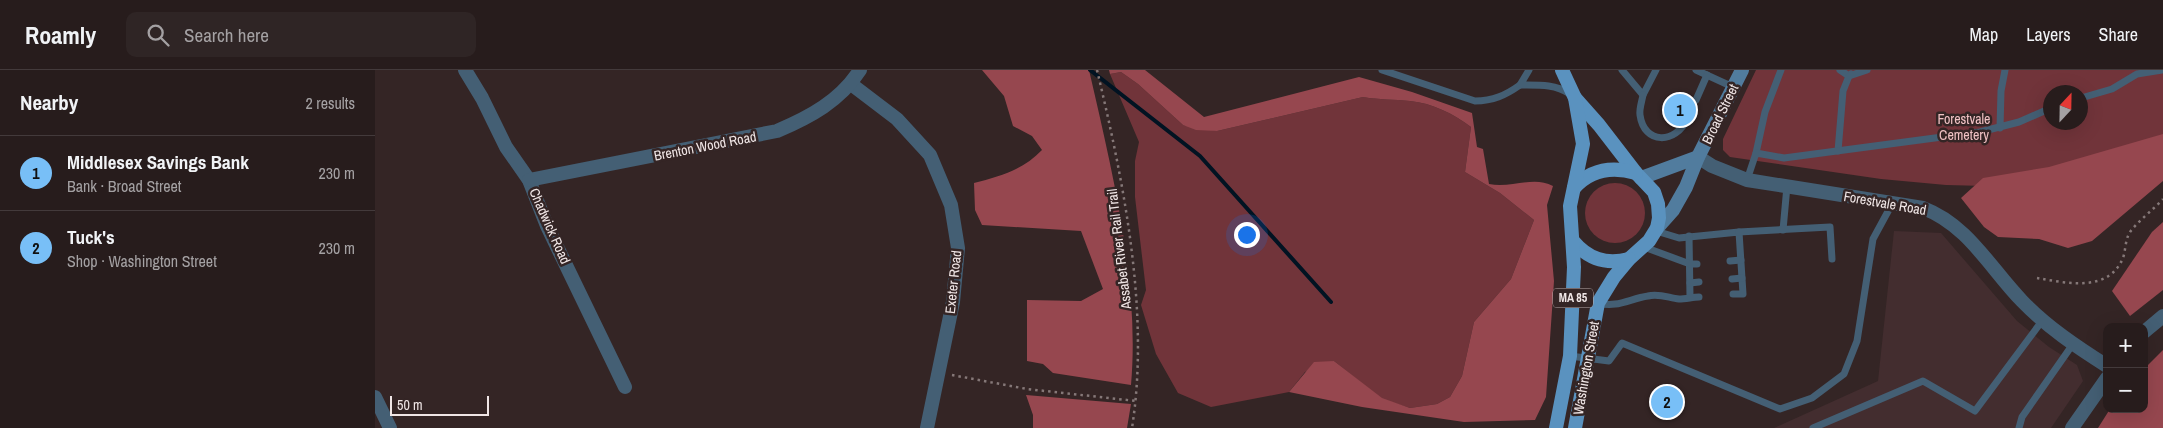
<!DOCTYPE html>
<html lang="en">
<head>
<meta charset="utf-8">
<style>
	:root { --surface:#271c1c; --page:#2f2525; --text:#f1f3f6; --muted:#a4a1a3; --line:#433a3b; --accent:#78bff7 }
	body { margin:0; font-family:"Archivo Narrow",sans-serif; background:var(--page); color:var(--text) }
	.controls { position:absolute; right:15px; bottom:15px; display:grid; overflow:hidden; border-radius:10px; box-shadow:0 5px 20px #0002 }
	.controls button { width:45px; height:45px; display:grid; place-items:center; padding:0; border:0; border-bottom:1px solid var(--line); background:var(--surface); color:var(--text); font:25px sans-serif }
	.compass { position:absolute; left:1668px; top:15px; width:45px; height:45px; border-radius:50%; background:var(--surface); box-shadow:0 5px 20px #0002; rotate:22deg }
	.scale { position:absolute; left:15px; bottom:12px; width:99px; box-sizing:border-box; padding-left:5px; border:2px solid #f0e6e6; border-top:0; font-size:14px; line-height:18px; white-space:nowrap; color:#f0e6e6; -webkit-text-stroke:4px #342525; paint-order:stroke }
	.you { position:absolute; left:871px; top:164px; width:18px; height:18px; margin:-12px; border:4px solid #fff; border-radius:50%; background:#1a73e8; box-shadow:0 0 0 8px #1a73e833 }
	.badge { display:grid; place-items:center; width:32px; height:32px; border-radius:50%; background:var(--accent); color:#111; font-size:16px; font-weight:700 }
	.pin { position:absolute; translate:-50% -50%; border:2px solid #fff; box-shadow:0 1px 5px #0006 }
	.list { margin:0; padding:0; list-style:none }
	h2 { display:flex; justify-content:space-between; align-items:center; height:65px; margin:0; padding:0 20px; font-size:21px }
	h2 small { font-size:16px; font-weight:400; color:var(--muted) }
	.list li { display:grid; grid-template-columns:32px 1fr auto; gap:15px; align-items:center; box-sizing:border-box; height:75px; padding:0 20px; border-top:1px solid var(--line) }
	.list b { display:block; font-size:19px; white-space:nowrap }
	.list p { margin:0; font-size:16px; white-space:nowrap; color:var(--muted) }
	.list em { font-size:16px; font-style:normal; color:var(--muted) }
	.icon { flex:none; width:28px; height:28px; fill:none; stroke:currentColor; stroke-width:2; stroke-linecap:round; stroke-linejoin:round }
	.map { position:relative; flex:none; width:1788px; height:358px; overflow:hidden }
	header { display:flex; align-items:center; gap:30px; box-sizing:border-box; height:70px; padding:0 25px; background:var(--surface); border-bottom:1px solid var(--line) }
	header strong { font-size:24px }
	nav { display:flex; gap:28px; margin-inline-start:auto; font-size:18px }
	.search { width:350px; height:45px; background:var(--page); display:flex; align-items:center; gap:12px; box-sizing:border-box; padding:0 18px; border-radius:10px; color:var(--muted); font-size:19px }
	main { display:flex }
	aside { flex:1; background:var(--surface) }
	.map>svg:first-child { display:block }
	.built { fill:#432d2f }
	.green { fill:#71343a; fill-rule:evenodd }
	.forest { fill:#96474f }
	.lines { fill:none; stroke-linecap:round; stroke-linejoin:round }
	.stream { stroke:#011322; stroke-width:4 }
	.path { stroke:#857878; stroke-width:2.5; stroke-dasharray:2.5 4; stroke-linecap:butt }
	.service { stroke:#445f74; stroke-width:7 }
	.minor { stroke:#445f74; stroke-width:14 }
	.tertiary { stroke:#445f74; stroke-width:14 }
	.secondary { stroke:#517c9e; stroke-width:14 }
	.primary { stroke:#5a92bf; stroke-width:14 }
	.labels { text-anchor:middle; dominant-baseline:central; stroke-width:5; stroke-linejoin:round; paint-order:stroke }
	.shield { fill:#342525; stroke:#b8acac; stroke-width:1 }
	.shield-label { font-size:12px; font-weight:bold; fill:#f0e6e6 }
	.street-label { font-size:14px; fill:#f0e6e6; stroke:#342525 }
	.park-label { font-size:14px; fill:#f0c1c3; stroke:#342525 }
</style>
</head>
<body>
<header>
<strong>Roamly</strong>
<div class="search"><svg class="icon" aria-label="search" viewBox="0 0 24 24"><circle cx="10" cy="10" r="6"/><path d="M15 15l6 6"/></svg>Search here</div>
<nav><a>Map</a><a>Layers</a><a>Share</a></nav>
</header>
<main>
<aside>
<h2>Nearby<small>2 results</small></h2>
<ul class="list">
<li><span class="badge">1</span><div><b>Middlesex Savings Bank</b><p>Bank · Broad Street</p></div><em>230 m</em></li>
<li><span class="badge">2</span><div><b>Tuck's</b><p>Shop · Washington Street</p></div><em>230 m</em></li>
</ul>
</aside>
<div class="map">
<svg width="1788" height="358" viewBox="0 0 1788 358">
	<rect width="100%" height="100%" fill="#342525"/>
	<!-- built -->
	<polygon class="built" points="1519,161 1566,163 1642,251 1674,277 1702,295 1708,311 1676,358 1399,358 1503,311"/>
	<!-- green -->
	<g class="green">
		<path d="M1381,0H1788V69L1651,117L1571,115L1506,109L1355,87L1348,80V69ZM1676,22H1706V52H1676Z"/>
		<path d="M746,2L763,14L808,55L842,61L988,27C1004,30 1019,29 1035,31C1057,33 1079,44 1096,57L1090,102L1125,123L1159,150L1136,209L1099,252L1087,306L1075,327L1062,334L1035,338L1007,329L959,291L930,302L914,322L836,337L803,323L781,284L766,235L771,220L760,127V91L764,72L735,4Z"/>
		<circle cx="1240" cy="143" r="30"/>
	</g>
	<!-- forest -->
	<g class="forest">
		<path d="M607,0H714C737,100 765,213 756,315L678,303L668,294L652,291V230L706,231L728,219L706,161L607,155L600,140L599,113C625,106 648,100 667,80L657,66L638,56L629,26Z"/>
		<path d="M734,0H770L829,47L984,7L1037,22L1097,43L1102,77L1108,79L1114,114C1136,119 1158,105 1178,116L1172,135L1179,211L1171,327L1160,350L1089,352L987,337L914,322L939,292L959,291L1007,328L1035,338L1062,334L1075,327L1087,306L1099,252L1136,209L1159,150L1125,123L1090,102L1096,57C1079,44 1057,33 1035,31C1019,29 1004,30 988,27L842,61L821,60L808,55L763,14L746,2L735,4Z"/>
		<polygon points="1788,64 1788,111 1717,171 1693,178 1664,169 1623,167 1609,157 1586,128 1608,108 1674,97"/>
		<polygon points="1788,152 1788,220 1755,246 1737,221 1777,162"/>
		<polygon points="1788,280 1788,358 1723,358 1735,339 1769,339 1769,299"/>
		<polygon points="651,325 756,334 752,358 658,358 658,345"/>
	</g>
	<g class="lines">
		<!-- stream -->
		<polyline class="stream" points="715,0 825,86 956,232"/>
		<!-- path -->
		<g class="path">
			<path d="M722,0C749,113 775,243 757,358"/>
			<path d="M1662,208C1692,213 1733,223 1748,188C1751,179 1750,170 1755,162C1764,150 1778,140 1788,129"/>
			<polyline points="577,305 652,319 761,331"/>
		</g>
		<!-- service -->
		<g class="service">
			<path d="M1007,0L1100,31C1118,31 1131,25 1145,15"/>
			<path d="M1154,0L1145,15C1164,15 1180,14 1195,24"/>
			<polyline points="1247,0 1268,25 1281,0"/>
			<polyline points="1321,0 1358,17"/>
			<polyline points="1465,0 1474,6 1476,4"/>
			<path d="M1268,25C1267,31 1264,39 1265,45C1269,75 1301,74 1312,49"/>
			<polyline points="1706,28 1737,19 1762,4 1787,0"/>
			<polyline points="1321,30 1332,5"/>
			<polyline points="1625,58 1626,21 1630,0"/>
			<polyline points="1463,81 1468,21 1474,6 1492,0"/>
			<polyline points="1381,83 1390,42 1406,0"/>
			<polyline points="1372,110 1381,83 1409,88 1605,62 1644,52 1676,38"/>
			<polyline points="1408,160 1412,116"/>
			<polyline points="1281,161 1304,168 1364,162 1368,224 1358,224"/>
			<polyline points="1364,162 1455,157 1457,189"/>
			<polyline points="1314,166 1315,227"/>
			<polyline points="1269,177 1315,194 1322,194"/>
			<polyline points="1355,191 1366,190"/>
			<polyline points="1357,209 1367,208"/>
			<polyline points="1315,213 1324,212"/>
			<path d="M1223,233C1242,238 1254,229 1273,226C1284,223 1294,228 1304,229C1311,229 1318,227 1324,227"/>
			<polyline points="1195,286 1234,291 1247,273 1405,339 1437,328 1469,304 1482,271 1498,169 1517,134"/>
			<polyline points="1438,358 1548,311 1600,341 1667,251"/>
			<polyline points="1644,358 1647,347 1698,274"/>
		</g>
		<!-- minor -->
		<g class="minor">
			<polyline points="90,0 107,28 131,77 154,110 172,156 250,317"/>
			<polyline points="476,14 522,49 555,85 576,135 583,178 578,232 552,358"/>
			<path d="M154,110L402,61C435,47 465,31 485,0"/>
			<polyline points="0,327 15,358"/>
		</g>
		<!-- tertiary -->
		<g class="tertiary">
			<path d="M1323,87L1337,96L1372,110L1548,138C1593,155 1615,198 1647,231C1672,257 1702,277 1732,296"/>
			<polyline points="1769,262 1788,246"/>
			<polyline points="1697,358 1732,308"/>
		</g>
		<!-- secondary -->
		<g class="secondary">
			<polyline points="1266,108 1323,87"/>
			<polyline points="1282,158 1298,140 1311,117 1323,87 1367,0"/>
		</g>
		<!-- primary -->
		<g class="primary">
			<polyline points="1200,28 1224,55 1261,103 1279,122 1283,134 1284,148 1282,158 1274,171 1254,189 1239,207 1223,233 1200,358"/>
			<path d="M1199,118C1216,99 1237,96 1261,103"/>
			<path d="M1198,171C1213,189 1231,195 1254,189"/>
			<polyline points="1181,358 1195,286 1199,197 1195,136 1208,74 1200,28 1187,0"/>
		</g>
	</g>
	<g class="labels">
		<!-- shield labels -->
		<rect class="shield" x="1178" y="218.5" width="40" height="19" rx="4"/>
		<g class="shield-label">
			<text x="1198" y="228">MA 85</text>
		</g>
		<!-- street labels -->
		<g class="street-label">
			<text transform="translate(1345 44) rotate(-64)">Broad Street</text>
			<text transform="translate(330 76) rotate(-11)">Brenton Wood Road</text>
			<text transform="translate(1510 133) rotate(10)">Forestvale Road</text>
			<text transform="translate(175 156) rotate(66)">Chadwick Road</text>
			<text transform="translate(744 179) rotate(-97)">Assabet River Rail Trail</text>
			<text transform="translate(578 212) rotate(-84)">Exeter Road</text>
			<text transform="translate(1211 298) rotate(-80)">Washington Street</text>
		</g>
		<!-- park labels -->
		<g class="park-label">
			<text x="1589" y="49">Forestvale<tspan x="1589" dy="16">Cemetery</tspan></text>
		</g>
	</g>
</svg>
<div class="controls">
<button>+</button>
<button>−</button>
</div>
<svg class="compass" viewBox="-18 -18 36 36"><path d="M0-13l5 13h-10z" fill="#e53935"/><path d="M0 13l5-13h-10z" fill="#a4a1a3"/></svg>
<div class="scale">50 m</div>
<div class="you"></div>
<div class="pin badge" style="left:1305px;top:40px">1</div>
<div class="pin badge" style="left:1292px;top:332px">2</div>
</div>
</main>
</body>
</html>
